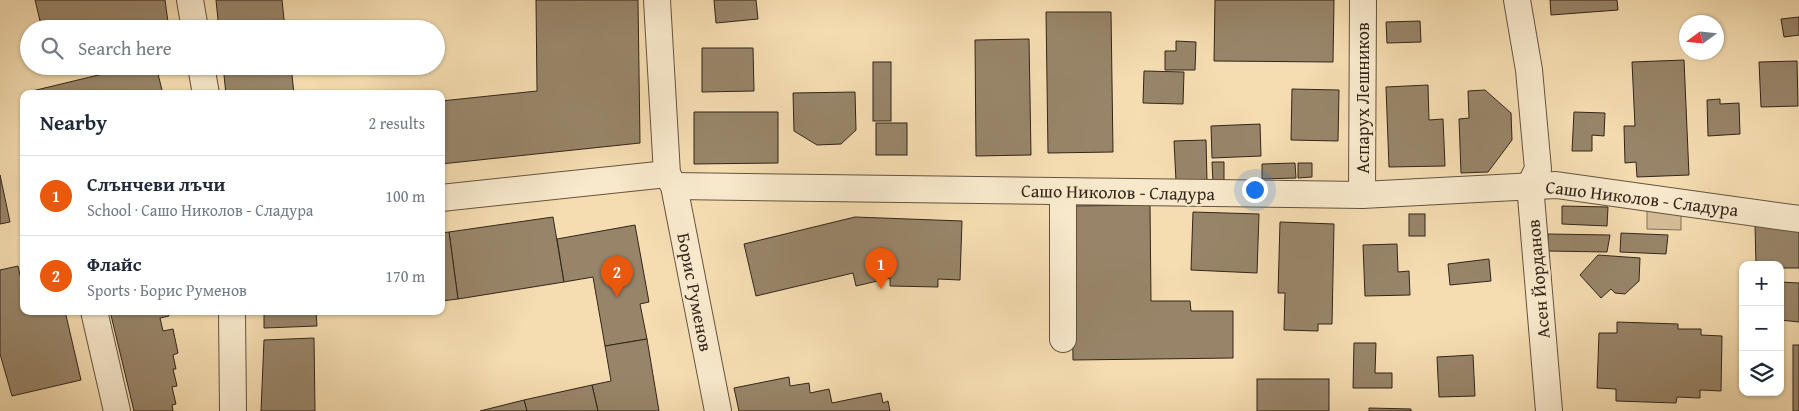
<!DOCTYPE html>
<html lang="en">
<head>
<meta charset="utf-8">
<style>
	:root { --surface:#fff; --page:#f6f6f7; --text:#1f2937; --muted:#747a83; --line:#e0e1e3; --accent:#ea580c }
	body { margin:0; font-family:"Gentium Book Plus",serif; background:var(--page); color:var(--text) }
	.controls { position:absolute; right:15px; bottom:15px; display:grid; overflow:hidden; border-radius:10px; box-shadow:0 1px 4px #0004 }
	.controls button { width:45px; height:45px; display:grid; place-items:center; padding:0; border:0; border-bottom:1px solid var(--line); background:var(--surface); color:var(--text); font:25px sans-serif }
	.compass { position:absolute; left:1679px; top:15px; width:45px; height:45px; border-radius:50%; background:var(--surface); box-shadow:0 1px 4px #0004; rotate:255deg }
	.you { position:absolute; left:1254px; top:189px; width:18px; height:18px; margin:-12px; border:4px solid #fff; border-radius:50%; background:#1a73e8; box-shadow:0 0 0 8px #1a73e833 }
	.badge { display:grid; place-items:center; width:32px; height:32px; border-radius:50%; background:var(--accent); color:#fff; font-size:16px; font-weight:700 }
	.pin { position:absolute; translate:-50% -41px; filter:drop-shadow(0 1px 2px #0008) }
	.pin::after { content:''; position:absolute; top:26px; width:18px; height:15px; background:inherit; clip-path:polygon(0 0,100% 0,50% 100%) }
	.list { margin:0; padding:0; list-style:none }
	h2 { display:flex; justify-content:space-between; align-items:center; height:65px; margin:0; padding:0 20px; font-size:21px }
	h2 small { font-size:16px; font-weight:400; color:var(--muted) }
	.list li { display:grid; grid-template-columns:32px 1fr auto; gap:15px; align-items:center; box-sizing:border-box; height:80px; padding:0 20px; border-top:1px solid var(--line) }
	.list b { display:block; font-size:19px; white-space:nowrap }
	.list p { margin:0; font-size:16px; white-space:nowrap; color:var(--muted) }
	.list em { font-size:16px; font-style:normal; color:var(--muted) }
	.icon { flex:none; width:28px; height:28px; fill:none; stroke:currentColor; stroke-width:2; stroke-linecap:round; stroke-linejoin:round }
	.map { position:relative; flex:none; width:1799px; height:411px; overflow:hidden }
	.search { position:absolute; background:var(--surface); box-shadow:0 1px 4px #0004; left:20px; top:20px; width:425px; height:55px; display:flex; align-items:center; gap:12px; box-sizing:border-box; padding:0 18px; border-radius:28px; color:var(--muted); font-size:19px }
	.panel { position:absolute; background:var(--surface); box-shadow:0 1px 4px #0004; left:20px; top:90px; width:425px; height:225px; border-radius:10px }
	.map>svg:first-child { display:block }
	.green { fill:#d4be98; stroke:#84725a }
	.building { fill:#988569; stroke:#33251b }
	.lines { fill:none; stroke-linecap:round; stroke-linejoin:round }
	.minor-casing { stroke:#645340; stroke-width:28 }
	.minor { stroke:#f8e9cc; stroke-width:26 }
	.labels { text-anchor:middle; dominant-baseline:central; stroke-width:4.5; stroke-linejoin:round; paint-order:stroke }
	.street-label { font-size:18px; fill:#33251b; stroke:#f8e9cc }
</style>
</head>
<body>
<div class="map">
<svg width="1799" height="411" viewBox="0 0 1799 411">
	<rect width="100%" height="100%" fill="#f5ddb1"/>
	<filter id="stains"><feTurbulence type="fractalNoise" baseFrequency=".004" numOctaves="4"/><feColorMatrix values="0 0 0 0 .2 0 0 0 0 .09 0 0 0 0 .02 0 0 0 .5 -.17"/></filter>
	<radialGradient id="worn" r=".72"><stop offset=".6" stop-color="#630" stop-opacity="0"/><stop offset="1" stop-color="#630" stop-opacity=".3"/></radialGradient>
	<!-- green -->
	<polygon class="green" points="1647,206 1681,207 1681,230 1647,229"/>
	<!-- building -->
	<g class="building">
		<polygon points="35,0 165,0 168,22 142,29 42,29"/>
		<polygon points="216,0 282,0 285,29 219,29"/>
		<polygon points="536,0 638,0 640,143 441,164 441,101 537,91"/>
		<polygon points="714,0 756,0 758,19 716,23"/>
		<polygon points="1215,0 1334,0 1333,62 1214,61"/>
		<polygon points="1550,0 1617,0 1618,10 1551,15"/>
		<polygon points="1046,12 1111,12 1113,152 1048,153"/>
		<polygon points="1799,17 1799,35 1784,37 1781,19"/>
		<polygon points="1420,21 1421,42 1387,43 1386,22"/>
		<polygon points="1029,39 1031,155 976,156 975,40"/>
		<polygon points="1176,41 1196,42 1195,70 1165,70 1165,51 1176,51"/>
		<polygon points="702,48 753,48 754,91 702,92"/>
		<polygon points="1684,60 1689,175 1637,177 1636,162 1625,163 1624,126 1635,126 1632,62"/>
		<polygon points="1797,61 1798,106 1761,107 1759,62"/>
		<rect x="873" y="62" width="18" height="59"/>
		<polygon points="136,66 156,66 163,94 28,94 28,92"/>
		<polygon points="223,66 291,66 294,94 226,94"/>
		<polygon points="1144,71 1184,72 1183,104 1143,103"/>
		<polygon points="1428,85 1429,120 1443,119 1445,166 1389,167 1386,87"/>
		<polygon points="1292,89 1339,90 1338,141 1291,140"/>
		<polygon points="1485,90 1511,113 1512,140 1488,172 1461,173 1459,119 1469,118 1468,91"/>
		<polygon points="855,92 856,130 841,144 817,145 794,131 793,93"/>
		<polygon points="1720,99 1720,104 1739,103 1740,134 1708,136 1707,100"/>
		<polygon points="694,112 778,112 778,163 694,164"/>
		<polygon points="1574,112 1605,113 1604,136 1592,135 1592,151 1572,151"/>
		<rect x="876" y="123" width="31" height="32"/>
		<polygon points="1260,124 1261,156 1212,158 1211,126"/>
		<polygon points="1206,140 1207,180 1176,181 1174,141"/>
		<polygon points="1212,162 1224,162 1224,183 1213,183"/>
		<polygon points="1295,163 1296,178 1262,179 1262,164"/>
		<polygon points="1298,163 1312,163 1312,177 1298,178"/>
		<polygon points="0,175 10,222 0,224"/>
		<polygon points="1150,205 1151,301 1190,301 1191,311 1233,311 1233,358 1073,360 1071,206"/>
		<polygon points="1562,206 1608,207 1607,226 1562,224"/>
		<polygon points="1193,212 1259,214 1257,273 1191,270"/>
		<rect x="1409" y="214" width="16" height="22"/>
		<polygon points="553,217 564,282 458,299 449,232"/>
		<polygon points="855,217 962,221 960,280 938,279 938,287 890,286 890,278 856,286 853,273 756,296 744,244"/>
		<polygon points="1280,222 1334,224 1332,324 1318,324 1318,331 1284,330 1285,293 1278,293"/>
		<polygon points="1755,224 1799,228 1799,268 1780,268 1780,265 1756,265"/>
		<polygon points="635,225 649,302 640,304 647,339 605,346 593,277 564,282 557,239"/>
		<polygon points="449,232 458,299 441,301 441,233"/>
		<polygon points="1621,233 1668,235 1666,254 1620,252"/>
		<polygon points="1548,234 1610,235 1607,252 1548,251"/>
		<polygon points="1397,244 1398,272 1409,271 1410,295 1365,296 1363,245"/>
		<polygon points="1598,255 1640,258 1639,281 1625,294 1615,293 1611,289 1601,298 1580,275"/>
		<polygon points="1489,259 1491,281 1450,285 1448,264"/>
		<polygon points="18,266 24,292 24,311 65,311 81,380 12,396 0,354 0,270"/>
		<polygon points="1780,282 1799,283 1799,322 1780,320"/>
		<polygon points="110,311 168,311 169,316 160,318 163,331 173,329 178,353 173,355 176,369 173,369 177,386 172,387 176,404 172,405 173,411 134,411"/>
		<polygon points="264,311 316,311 317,326 264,328"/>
		<polygon points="1617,322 1678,324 1678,329 1701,329 1701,335 1722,336 1721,391 1700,390 1700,398 1677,397 1676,403 1616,401 1616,389 1597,388 1599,333 1617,333"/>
		<polygon points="314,338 315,411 261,411 264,340"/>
		<polygon points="647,339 659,411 598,411 592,385 611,381 605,346"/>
		<polygon points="1354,343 1376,343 1375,373 1392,373 1392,388 1353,388"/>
		<rect x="1793" y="345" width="6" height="66"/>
		<polygon points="1473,355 1475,396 1439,397 1437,357"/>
		<polygon points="789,377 790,386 809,383 810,393 829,389 832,403 881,393 883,403 888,401 890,411 739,411 734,388"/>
		<rect x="1257" y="379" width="72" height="32"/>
		<polygon points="592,385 598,411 527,411 524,400"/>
		<polygon points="524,400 527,411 480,411"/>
		<polygon points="1369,408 1411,409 1411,411 1369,411"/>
	</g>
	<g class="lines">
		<defs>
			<g id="minor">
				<polyline points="190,0 195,29"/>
				<polyline points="657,0 667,174 674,186 718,411"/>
				<polyline points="1517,0 1529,70 1538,169 1530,185 1549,411"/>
				<polyline points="201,66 206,94"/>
				<polyline points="674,186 1362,195 1556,185 1799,219"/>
				<polyline points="1063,192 1063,339"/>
				<polyline points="1362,195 1363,0"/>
				<polyline points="441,198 667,174"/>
				<polyline points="94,311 117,411"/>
				<polyline points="232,311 233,411"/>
			</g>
		</defs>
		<!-- minor casing -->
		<use href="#minor" class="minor-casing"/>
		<!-- minor -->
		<use href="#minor" class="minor"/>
	</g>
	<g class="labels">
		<!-- street labels -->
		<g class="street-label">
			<text transform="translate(1362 98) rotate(-90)">Аспарух Лешников</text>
			<text transform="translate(1118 192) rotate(1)">Сашо Николов - Сладура</text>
			<text transform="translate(1642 198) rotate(7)">Сашо Николов - Сладура</text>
			<text transform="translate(1538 279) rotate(-95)">Асен Йорданов</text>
			<text transform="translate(695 292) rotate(79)">Борис Руменов</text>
		</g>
	</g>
	<rect width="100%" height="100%" filter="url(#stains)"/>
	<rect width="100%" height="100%" fill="url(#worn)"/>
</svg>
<div class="controls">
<button>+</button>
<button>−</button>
<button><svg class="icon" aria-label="layers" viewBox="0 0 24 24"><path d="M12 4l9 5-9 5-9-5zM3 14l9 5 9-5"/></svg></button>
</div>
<svg class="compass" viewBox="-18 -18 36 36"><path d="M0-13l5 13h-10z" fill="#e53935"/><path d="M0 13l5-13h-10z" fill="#747a83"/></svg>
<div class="you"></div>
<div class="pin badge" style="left:881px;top:289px">1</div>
<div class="pin badge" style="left:617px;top:297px">2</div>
<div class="search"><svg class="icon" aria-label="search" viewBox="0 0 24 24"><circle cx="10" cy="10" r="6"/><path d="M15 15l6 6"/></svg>Search here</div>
<section class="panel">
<h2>Nearby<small>2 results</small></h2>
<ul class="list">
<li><span class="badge">1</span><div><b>Слънчеви лъчи</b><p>School · Сашо Николов - Сладура</p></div><em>100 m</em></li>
<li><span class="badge">2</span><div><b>Флайс</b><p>Sports · Борис Руменов</p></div><em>170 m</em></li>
</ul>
</section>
</div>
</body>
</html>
